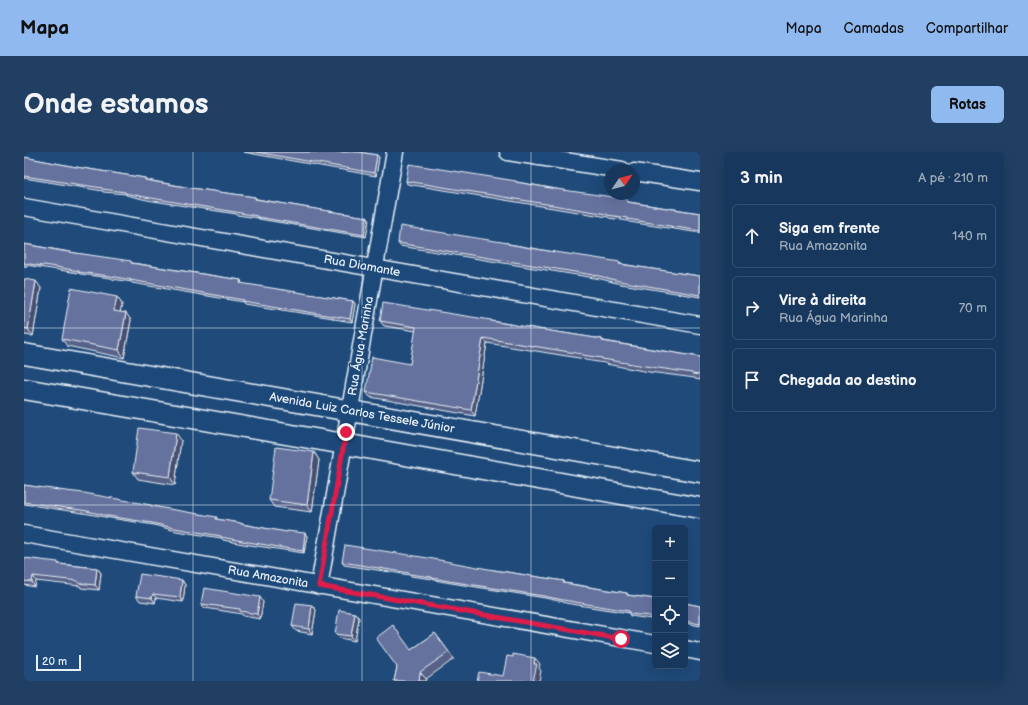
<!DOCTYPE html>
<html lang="pt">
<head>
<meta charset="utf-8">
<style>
	:root { --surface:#17385c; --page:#203f62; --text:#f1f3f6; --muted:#9eacbb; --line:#365272; --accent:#90b9f0 }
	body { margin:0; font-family:"Balsamiq Sans",sans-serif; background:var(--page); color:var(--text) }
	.controls { position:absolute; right:12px; bottom:12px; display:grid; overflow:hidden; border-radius:6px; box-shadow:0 4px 16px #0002 }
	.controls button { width:36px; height:36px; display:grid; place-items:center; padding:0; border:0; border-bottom:1px solid var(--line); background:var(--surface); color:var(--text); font:20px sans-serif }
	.compass { position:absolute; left:580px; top:12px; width:36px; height:36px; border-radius:50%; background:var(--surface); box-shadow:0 4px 16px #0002; rotate:55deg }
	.scale { position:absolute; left:12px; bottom:10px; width:45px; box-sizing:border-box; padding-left:4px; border:2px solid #e8f1f8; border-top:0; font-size:11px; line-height:14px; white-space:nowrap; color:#e8f1f8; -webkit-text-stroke:3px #1f4a7a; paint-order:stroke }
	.stop { position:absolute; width:12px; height:12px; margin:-9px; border:3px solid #e11d48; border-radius:50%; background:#fff }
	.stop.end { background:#e11d48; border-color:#fff; box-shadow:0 1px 4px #0008 }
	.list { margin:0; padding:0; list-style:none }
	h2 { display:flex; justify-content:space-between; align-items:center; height:52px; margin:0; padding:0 16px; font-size:17px }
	h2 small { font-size:13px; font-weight:400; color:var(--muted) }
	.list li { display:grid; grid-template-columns:26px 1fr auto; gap:12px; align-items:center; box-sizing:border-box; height:64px; margin:0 8px 8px; padding:0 8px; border:1px solid var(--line); border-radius:6px }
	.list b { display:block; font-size:15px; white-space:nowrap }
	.list p { margin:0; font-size:13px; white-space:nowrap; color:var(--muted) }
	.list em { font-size:13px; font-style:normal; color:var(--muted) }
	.icon { flex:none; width:22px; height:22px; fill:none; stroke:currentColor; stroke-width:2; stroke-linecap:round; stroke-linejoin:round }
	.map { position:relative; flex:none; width:676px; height:529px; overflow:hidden; border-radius:6px }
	header { display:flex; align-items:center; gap:24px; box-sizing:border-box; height:56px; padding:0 20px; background:var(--accent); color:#111 }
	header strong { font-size:19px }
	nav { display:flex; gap:22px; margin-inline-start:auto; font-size:14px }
	.intro { display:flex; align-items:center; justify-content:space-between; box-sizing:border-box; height:96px; padding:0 24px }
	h1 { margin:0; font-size:28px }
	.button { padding:10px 18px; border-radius:6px; background:var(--accent); color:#111; font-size:14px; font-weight:700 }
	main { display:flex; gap:24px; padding:0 24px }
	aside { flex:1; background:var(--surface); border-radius:6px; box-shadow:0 4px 16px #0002 }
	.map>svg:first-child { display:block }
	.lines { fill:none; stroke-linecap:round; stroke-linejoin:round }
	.minor-casing { stroke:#e8f1f8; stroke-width:19 }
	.tertiary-casing { stroke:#e8f1f8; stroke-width:23 }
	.minor { stroke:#1f4a7a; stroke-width:16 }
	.tertiary { stroke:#1f4a7a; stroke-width:20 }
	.wall { fill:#586288; stroke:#e8f1f8 }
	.shaded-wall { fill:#47506f; stroke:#e8f1f8 }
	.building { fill:#66729e; stroke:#e8f1f8 }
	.route { stroke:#e11d48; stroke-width:5 }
	.grid { fill:none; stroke:#e8f1f8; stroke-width:1; stroke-opacity:0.55 }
	.labels { text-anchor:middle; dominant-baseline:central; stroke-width:3; stroke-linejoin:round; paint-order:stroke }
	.street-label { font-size:12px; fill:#e8f1f8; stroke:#1f4a7a }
</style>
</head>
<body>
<header>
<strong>Mapa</strong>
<nav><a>Mapa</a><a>Camadas</a><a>Compartilhar</a></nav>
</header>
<div class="intro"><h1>Onde estamos</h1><a class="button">Rotas</a></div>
<main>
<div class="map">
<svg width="676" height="529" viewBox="0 0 676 529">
	<rect width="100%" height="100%" fill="#1f4a7a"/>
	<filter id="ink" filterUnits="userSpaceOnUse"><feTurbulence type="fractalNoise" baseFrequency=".025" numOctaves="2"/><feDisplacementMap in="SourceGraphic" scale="8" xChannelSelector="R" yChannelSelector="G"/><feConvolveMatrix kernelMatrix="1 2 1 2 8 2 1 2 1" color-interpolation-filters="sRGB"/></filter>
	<g filter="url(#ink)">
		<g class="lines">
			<defs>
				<g id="minor">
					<polyline points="484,0 598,18"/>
					<polyline points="610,20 676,30"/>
					<polyline points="0,55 676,173"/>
					<polyline points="0,382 631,492"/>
					<polyline points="295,434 371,0"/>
					<polyline points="661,497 676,500"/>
				</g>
				<g id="tertiary">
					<polyline points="0,202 676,320"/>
					<polyline points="0,237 320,292 676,356"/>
				</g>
			</defs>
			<!-- minor casing -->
			<use href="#minor" class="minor-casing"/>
			<!-- tertiary casing -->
			<use href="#tertiary" class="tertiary-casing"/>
			<!-- minor -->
			<use href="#minor" class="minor"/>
			<!-- tertiary -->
			<use href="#tertiary" class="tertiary"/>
		</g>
		<!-- wall -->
		<g class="wall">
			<polygon points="219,0 335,0 353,3 355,5 352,24"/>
			<polygon points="0,5 52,15 121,26 123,28 167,36 231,45 233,47 279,55 343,65 345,67 342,85 235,67 234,66 213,63 212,62 123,48 102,43 102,42 79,40 79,39 0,26"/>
			<polygon points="382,29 493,30 605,50 676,61 676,81 605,70 604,69 585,66 584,65 383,32"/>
			<polygon points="374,91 484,91 485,92 615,115 676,124 676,145 597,132 577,127 376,94"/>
			<polygon points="0,92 109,111 217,128 218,132 329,149 331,152 328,170 310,167 309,166 220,152 219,150 108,131 108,130 88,127 87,126 56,122 55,121 21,116 20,116 2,113 2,115 0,115"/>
			<polygon points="0,127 17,136 9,184 0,183"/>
			<polygon points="93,145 98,152 96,160 107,168 100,206 43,194 38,187"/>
			<polygon points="356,169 468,169 514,177 578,187 580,189 676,205 676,228 671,227 671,226 625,220 582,212 581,211 561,208 561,207 463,191 451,264 346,245 342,240 386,212 392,179 360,174"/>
			<polygon points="157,288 151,333 114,327 109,320"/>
			<polygon points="290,300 295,308 288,360 250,355 245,348"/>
			<polygon points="0,333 128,354 218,372 283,384 280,401 219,392 199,388 197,386 152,379 130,373 86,366 65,362 0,352"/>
			<polygon points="0,406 36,412 73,416 77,421 75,438 57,436 56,434 12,429 11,435 0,433"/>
			<polygon points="318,410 470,418 540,429 541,431 603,441 604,443 631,447 631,469 628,468 627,467 606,464 605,461 541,451 540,450 521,446 427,431 410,428 409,427 386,424 386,423 320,413"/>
			<polygon points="158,428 161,433 159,450 132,446 131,451 116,449 112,444"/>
			<polygon points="239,450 236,467 219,464 218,462 181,456 177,452"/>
			<polygon points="661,451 676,454 676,474 661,471"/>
			<polygon points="288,453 292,458 288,482 272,479 268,474"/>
			<polygon points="335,466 331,489 315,486 311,482"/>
			<polygon points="411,481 430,507 402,527 401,529 370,529 373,515 387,498"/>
		</g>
		<!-- shaded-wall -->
		<g class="shaded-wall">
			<polygon points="353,3 355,5 352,24 350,21"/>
			<polygon points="343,65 345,67 342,85 340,83"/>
			<polygon points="12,129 17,136 9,184 4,177"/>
			<polygon points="93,145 98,152 95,166 90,159"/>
			<polygon points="329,149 331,152 328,170 326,167"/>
			<polygon points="102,161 107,168 100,206 95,198"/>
			<polygon points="459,186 463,191 451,264 447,258"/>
			<polygon points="152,281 157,288 151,333 146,325"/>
			<polygon points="290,300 295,308 288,360 283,353"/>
			<polygon points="281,381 283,384 280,401 279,399"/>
			<polygon points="73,416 77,421 75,438 71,433"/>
			<polygon points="9,424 12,429 11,435 8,430"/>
			<polygon points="158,428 161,433 159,450 156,445"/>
			<polygon points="129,442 132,446 131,451 128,446"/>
			<polygon points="236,445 239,450 236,467 233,462"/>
			<polygon points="288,453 292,458 288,482 285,477"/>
			<polygon points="331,461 335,466 331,489 327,484"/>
			<polygon points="511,506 516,512 515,516 517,519 515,529 509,529 510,512"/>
			<polygon points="396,520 402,527 401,529 395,529"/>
		</g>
		<!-- building -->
		<g class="building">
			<polygon points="232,0 335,0 353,3 350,21"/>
			<polygon points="0,5 52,15 121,26 121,28 167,36 231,45 231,47 279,55 343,65 340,83 233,65 233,64 211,60 121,45 101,41 101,40 78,37 78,36 0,24"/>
			<polygon points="385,12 492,29 492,30 532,37 603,47 603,50 676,61 676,79 603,67 603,66 583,63 583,62 382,29"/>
			<polygon points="376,74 484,91 484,92 524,99 571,106 596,110 595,112 615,115 676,124 676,143 595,129 575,124 374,91"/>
			<polygon points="0,92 38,99 107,109 107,111 217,128 216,131 329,149 326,167 218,149 219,148 106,128 107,128 86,124 54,120 55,119 20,113 18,114 0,111 0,112"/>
			<polygon points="0,127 12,129 4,177 0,176"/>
			<polygon points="47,136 93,145 90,159 102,161 95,198 38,187"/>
			<polygon points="359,151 467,168 467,169 514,177 578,187 578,189 676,205 676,223 668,222 668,221 621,214 578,207 578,206 558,203 558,202 459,186 447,258 342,240 348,205 386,212 392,175 356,169"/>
			<polygon points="115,276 152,281 146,325 109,320"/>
			<polygon points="252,295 290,300 283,353 245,348"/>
			<polygon points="0,333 42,339 60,341 127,353 127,354 193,365 192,367 217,371 217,372 263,380 263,379 281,381 279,399 218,389 197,385 197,384 150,376 128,371 84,364 63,359 0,350"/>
			<polygon points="321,393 404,406 470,418 540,429 539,431 603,441 603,443 631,447 631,466 626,466 626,464 605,462 605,459 539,448 519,444 425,429 408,426 408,425 385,422 385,421 318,410"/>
			<polygon points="0,406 34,410 34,412 73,416 71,433 54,431 54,429 9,424 8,430 0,429"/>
			<polygon points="116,422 158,428 156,445 129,442 128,446 112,444"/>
			<polygon points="180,436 236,445 233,462 216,459 216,457 177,452"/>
			<polygon points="272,451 288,453 285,477 268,474"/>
			<polygon points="661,451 676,454 676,472 661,469"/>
			<polygon points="315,458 331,461 327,484 311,482"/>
			<polygon points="369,473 387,498 411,481 425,500 396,520 395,529 370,529 373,515 352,486"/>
			<polygon points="489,502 511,506 510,512 513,512 509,529 453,529 455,520 479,524 483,504 489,505"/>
		</g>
	</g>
	<g class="lines" filter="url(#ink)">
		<!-- route -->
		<polyline class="route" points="322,280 295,434 597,487"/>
	</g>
	<!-- grid -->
	<path class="grid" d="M169,0V529M338,0V529M507,0V529M0,176H676M0,353H676"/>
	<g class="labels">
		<!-- street labels -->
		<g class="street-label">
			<text transform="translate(338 114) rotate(10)">Rua Diamante</text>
			<text transform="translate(337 194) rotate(-80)">Rua Água Marinha</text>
			<text transform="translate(338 261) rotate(10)">Avenida Luiz Carlos Tessele Júnior</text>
			<text transform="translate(244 425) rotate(10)">Rua Amazonita</text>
		</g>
	</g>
</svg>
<div class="controls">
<button>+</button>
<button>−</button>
<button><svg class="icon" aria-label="locate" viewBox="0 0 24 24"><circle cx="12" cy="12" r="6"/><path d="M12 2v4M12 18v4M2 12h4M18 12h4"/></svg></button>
<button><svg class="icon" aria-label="layers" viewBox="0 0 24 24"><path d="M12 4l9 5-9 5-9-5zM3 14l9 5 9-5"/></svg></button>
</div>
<svg class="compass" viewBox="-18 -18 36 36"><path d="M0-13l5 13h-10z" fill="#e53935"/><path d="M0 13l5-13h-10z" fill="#9eacbb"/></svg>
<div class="scale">20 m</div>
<div class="stop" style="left:597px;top:487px"></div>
<div class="stop end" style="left:322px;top:280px"></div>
</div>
<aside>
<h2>3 min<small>A pé · 210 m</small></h2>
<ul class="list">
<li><svg class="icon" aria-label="ahead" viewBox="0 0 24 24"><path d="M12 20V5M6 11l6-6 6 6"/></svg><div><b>Siga em frente</b><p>Rua Amazonita</p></div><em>140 m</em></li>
<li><svg class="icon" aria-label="right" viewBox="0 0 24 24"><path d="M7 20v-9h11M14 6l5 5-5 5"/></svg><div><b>Vire à direita</b><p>Rua Água Marinha</p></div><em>70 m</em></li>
<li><svg class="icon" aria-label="arrive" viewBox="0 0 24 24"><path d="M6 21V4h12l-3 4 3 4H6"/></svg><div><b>Chegada ao destino</b></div></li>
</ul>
</aside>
</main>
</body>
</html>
